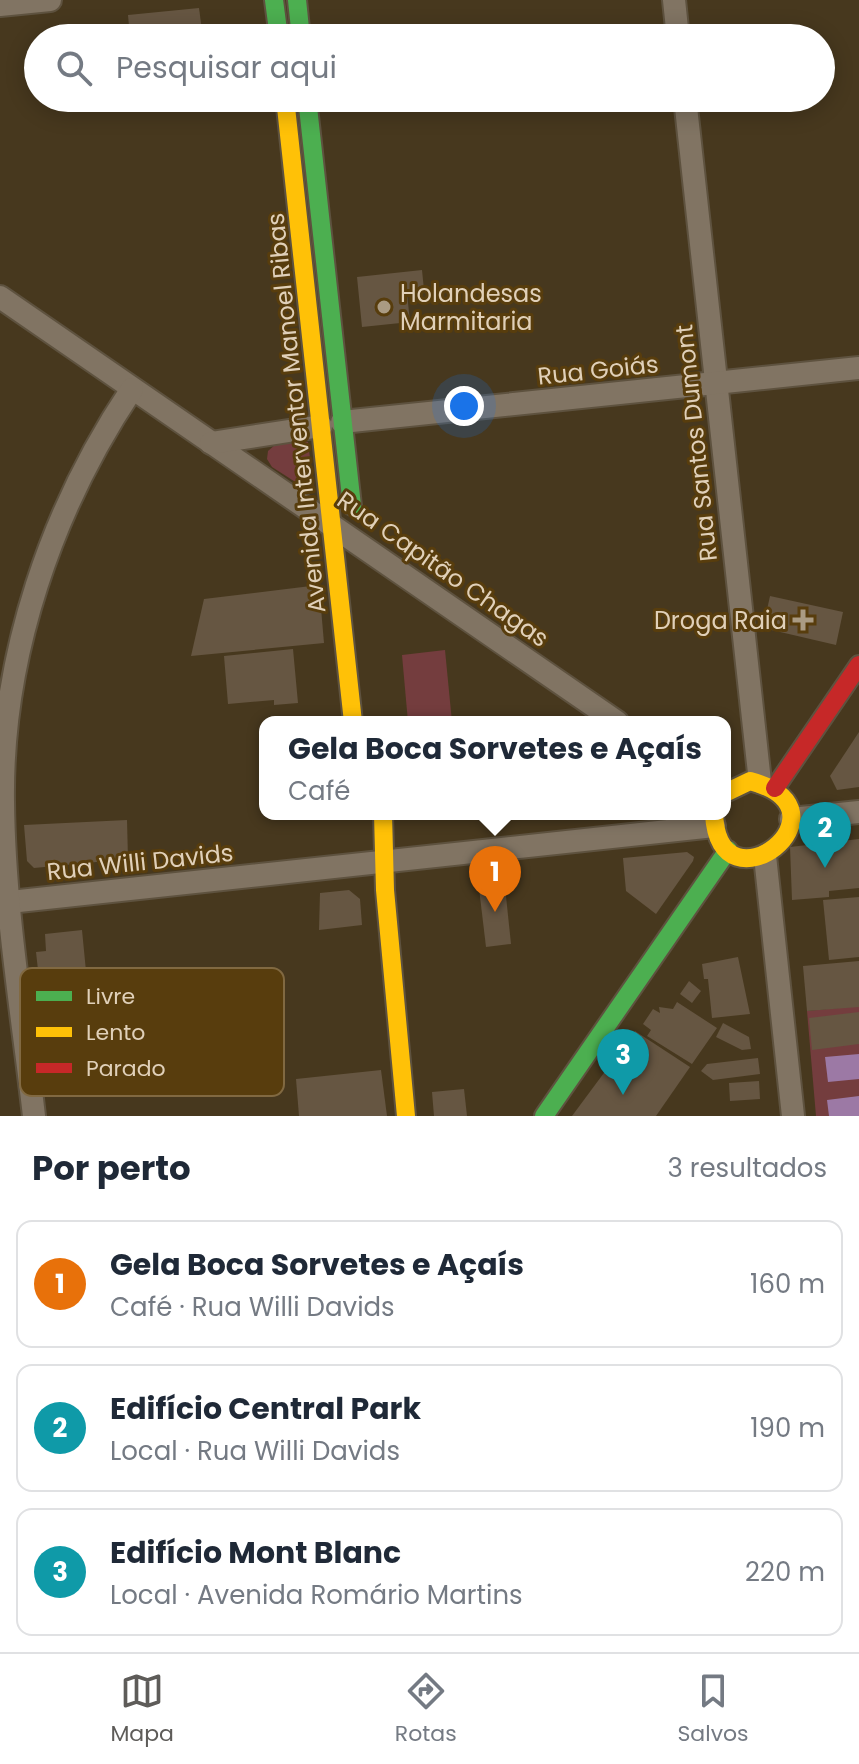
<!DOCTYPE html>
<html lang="pt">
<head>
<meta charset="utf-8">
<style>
	:root { --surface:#fff; --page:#f6f6f7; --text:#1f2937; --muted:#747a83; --line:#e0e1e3; --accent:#5e5c59 }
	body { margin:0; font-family:Poppins,sans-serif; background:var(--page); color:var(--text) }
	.you { position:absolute; left:464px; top:406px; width:28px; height:28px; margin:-20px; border:6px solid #fff; border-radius:50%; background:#1a73e8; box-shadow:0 0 0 12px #1a73e833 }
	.badge { display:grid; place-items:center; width:52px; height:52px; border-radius:50%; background:var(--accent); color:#fff; font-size:26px; font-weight:700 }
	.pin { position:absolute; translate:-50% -66px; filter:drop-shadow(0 2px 4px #0008) }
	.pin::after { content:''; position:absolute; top:42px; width:28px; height:24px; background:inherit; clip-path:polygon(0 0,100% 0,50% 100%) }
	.popup { position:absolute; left:259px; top:716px; width:472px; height:104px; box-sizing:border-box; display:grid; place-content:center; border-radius:16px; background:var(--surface); filter:drop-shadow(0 2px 6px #0005); font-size:26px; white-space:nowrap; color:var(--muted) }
	.popup b { font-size:30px; color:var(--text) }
	.popup::after { content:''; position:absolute; left:50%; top:100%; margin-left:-16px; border:16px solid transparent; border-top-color:var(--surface) }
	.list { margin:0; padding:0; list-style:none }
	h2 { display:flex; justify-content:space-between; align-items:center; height:104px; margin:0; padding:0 32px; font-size:34px }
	h2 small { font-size:26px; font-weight:400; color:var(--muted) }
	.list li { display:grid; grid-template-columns:52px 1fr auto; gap:24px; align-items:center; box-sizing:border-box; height:128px; margin:0 16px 16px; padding:0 16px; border:2px solid var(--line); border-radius:16px }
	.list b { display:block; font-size:30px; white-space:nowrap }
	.list p { margin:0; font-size:26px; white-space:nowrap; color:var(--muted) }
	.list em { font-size:26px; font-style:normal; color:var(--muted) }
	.icon { flex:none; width:44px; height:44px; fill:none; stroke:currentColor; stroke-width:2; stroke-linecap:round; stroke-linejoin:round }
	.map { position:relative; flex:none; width:859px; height:1116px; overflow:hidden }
	.search { position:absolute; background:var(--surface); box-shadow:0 4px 20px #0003; left:24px; right:24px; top:24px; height:88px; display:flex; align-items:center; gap:20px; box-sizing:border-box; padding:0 28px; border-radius:44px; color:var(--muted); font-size:30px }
	.sheet { height:536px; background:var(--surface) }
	nav { display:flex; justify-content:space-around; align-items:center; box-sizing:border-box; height:112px; border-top:2px solid var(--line); background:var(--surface); font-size:22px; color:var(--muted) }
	nav a { display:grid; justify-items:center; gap:4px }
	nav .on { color:var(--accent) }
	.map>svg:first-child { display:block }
	.green { fill:#743d3e }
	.water { fill:#9c79a5 }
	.building { fill:#665642 }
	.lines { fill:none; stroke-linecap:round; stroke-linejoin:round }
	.street-casing { stroke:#5e523f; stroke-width:26 }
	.fast-casing { stroke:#5e523f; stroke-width:22 }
	.slow-casing { stroke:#5e523f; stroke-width:22 }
	.jam-casing { stroke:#5e523f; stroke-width:22 }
	.street { stroke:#817463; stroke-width:22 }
	.fast { stroke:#4caf50; stroke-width:18 }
	.slow { stroke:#ffc107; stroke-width:18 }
	.jam { stroke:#c62828; stroke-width:18 }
	.poi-dot { fill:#aa9b83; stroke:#583d0d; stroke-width:3 }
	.labels { text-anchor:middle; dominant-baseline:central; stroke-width:6; stroke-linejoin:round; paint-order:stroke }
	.poi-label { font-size:24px; fill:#e0d0b9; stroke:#583d0d; text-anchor:start }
	.street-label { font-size:24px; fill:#e0d0b9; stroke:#583d0d }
	.key { fill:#583d0d; stroke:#816941; stroke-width:2 }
	.key-label { font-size:22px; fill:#e0d0b9 }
</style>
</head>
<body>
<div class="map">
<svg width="859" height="1116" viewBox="0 0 859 1116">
	<rect width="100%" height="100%" fill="#47381e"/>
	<!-- green -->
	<g class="green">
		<polygon points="308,442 314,490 311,492 272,467 267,459 268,451 276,444"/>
		<polygon points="445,650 452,722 408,722 402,655"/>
		<polygon points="859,1006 859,1116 816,1116 807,1011"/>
	</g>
	<!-- water -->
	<g class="water">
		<polygon points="859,1054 859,1079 828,1082 825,1057"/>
		<polygon points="859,1096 859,1116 829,1116 827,1100"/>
	</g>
	<!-- building -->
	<g class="building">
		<polygon points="199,8 203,38 130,38 128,15"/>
		<polygon points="422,270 424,290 407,293 410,322 362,327 357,277"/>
		<polygon points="319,585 324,643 191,656 204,599"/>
		<polygon points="770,596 843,612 836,645 763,628"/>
		<polygon points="293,649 298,703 274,705 274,700 228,704 224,656"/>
		<polygon points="859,732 859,787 837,790 830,776"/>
		<polygon points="127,820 128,859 34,868 27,861 24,825"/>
		<polygon points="859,839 859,888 829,891 829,897 792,900 790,847"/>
		<polygon points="687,852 694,857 693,861 656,914 626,891 623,858"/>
		<polygon points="504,877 511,944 486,947 478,880"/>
		<polygon points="349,890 360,899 362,925 319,930 320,893"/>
		<polygon points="859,897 859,957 829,960 823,900"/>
		<polygon points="82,930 89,1002 51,1006 48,978 39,979 36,952 46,951 45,934"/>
		<polygon points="738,957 750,1014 712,1018 708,979 704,979 702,964"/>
		<polygon points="859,961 859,1007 807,1011 803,966"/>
		<polygon points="689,981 701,991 692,1003 680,994"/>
		<polygon points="677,1002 717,1028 692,1064 647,1036 651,1030 643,1024 653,1009 660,1013 659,1007 673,1009"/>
		<polygon points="859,1012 859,1044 812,1050 809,1018"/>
		<polygon points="723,1023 749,1037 751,1049 742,1050 716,1037"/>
		<polygon points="635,1031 690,1067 656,1116 572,1116"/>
		<polygon points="758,1058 760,1074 713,1080 701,1071 707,1064"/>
		<polygon points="381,1070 387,1116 299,1116 296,1079"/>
		<polygon points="759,1081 760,1099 730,1101 729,1083"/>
		<polygon points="464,1089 467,1116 434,1116 432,1092"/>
	</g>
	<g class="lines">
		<defs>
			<g id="street">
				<polyline points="674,0 678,38"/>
				<polyline points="0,5 50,0"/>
				<polyline points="685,98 760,782"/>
				<polyline points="0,297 617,722"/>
				<polyline points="342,422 859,368"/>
				<polyline points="211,443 321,426"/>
				<polyline points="791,819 859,812"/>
				<polyline points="765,856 793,1116"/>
				<polyline points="0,903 714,826"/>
				<path d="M34,1116C22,1012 4,906 3,801C1,656 52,508 132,389"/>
			</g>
			<g id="fast">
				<polyline points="274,0 279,38"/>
				<polyline points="297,0 301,38"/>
				<polyline points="307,98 352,506"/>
				<polyline points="544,1116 728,850"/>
			</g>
			<g id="slow">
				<polyline points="285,98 353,722"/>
				<polyline points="383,814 385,890 406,1116"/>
				<path d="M714,814C719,918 859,810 750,781L725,793"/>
			</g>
			<polyline id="jam" points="775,788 859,665"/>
		</defs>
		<!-- street casing -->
		<use href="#street" class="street-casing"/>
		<!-- fast casing -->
		<use href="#fast" class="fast-casing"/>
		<!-- slow casing -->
		<use href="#slow" class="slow-casing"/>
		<!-- jam casing -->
		<use href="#jam" class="jam-casing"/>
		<!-- street -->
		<use href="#street" class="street"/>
		<!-- fast -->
		<use href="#fast" class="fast"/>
		<!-- slow -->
		<use href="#slow" class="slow"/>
		<!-- jam -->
		<use href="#jam" class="jam"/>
	</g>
	<!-- markers -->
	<g class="poi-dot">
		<circle cx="384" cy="307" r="8"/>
		<path d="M799 608h8v8h8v8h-8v8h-8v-8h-8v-8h8z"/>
	</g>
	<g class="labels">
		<!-- poi labels -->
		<g class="poi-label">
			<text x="400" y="293">Holandesas<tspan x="400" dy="28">Marmitaria</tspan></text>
			<text x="787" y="620" text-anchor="end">Droga Raia</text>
		</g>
		<!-- street labels -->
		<g class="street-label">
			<text transform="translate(598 370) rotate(-6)">Rua Goiás</text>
			<text transform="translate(296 413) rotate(-96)">Avenida Interventor Manoel Ribas</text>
			<text transform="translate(696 443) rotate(-96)">Rua Santos Dumont</text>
			<text transform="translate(443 569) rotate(35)">Rua Capitão Chagas</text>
			<text transform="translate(140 862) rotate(-6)">Rua Willi Davids</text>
		</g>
	</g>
	<!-- legend -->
	<rect x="20" y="968" width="264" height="128" rx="12" class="key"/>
	<rect x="36" y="991" width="36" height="10" fill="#4caf50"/>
	<rect x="36" y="1027" width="36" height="10" fill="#ffc107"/>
	<rect x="36" y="1063" width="36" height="10" fill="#c62828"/>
	<g class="key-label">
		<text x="86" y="1004">Livre</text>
		<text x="86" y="1040">Lento</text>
		<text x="86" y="1076">Parado</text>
	</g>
</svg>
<div class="you"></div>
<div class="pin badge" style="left:495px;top:912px;background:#e8710a">1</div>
<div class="popup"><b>Gela Boca Sorvetes e Açaís</b>Café</div>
<div class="pin badge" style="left:825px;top:868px;background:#0f9aa8">2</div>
<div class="pin badge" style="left:623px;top:1095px;background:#0f9aa8">3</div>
<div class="search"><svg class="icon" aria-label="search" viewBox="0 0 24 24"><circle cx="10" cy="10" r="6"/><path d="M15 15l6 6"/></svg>Pesquisar aqui</div>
</div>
<section class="sheet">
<h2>Por perto<small>3 resultados</small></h2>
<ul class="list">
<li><span class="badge" style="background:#e8710a">1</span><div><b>Gela Boca Sorvetes e Açaís</b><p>Café · Rua Willi Davids</p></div><em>160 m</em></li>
<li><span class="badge" style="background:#0f9aa8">2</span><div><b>Edifício Central Park</b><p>Local · Rua Willi Davids</p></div><em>190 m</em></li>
<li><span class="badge" style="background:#0f9aa8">3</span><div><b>Edifício Mont Blanc</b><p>Local · Avenida Romário Martins</p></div><em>220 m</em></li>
</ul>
</section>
<nav>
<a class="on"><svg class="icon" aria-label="map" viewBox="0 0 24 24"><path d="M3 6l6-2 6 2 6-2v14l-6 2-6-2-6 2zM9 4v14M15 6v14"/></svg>Mapa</a>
<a><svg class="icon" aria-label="directions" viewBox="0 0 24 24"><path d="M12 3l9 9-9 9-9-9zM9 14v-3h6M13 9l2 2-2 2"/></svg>Rotas</a>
<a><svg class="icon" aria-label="saved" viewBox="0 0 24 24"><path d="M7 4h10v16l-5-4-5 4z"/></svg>Salvos</a>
</nav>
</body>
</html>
